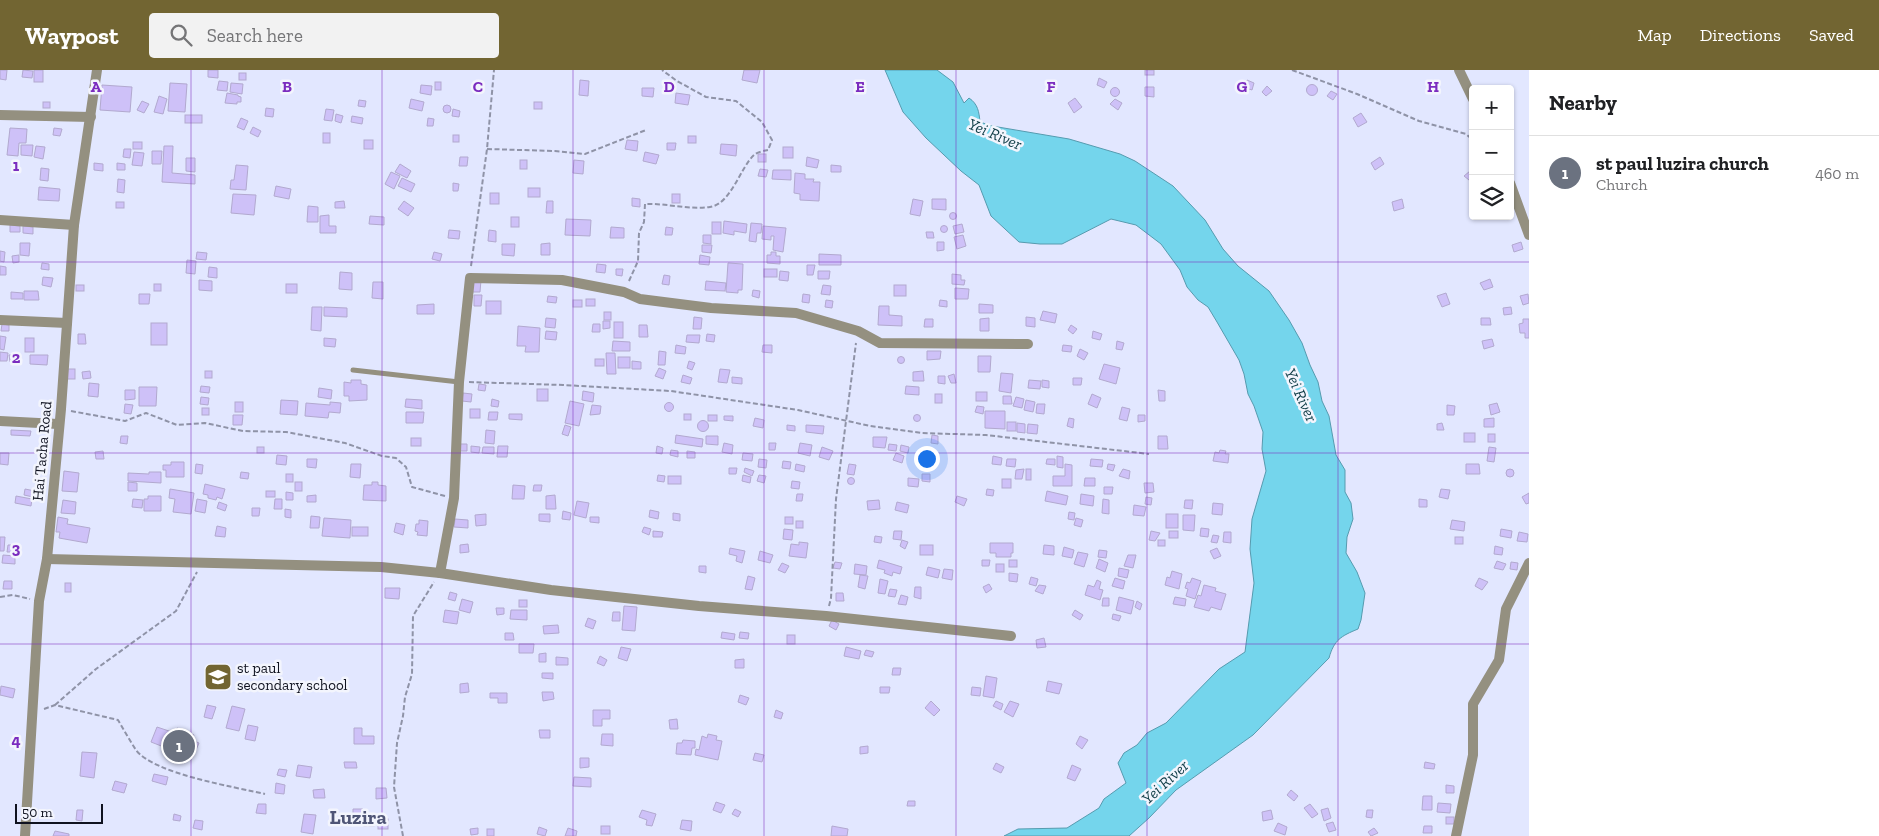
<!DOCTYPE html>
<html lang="en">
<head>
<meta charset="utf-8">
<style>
	:root { --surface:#fff; --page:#f2f2f2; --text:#202124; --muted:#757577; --line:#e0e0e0; --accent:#726532 }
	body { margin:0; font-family:"Zilla Slab",serif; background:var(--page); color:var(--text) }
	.controls { position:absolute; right:15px; top:15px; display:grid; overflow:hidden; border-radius:5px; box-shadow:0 1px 4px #0004 }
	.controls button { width:45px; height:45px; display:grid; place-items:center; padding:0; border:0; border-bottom:1px solid var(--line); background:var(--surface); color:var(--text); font:25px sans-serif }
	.scale { position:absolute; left:15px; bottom:12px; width:88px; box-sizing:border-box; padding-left:5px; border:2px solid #101320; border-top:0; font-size:14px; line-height:18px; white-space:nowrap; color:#101320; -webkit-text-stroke:4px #f3f5fd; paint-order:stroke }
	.you { position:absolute; left:926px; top:388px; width:18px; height:18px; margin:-12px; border:4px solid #fff; border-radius:50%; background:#1a73e8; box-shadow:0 0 0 8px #1a73e833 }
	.badge { display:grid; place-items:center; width:32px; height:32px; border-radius:50%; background:var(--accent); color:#fff; font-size:16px; font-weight:700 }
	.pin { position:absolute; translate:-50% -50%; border:2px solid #fff; box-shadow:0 1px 5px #0006 }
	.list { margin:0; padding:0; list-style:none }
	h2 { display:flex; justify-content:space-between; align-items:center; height:65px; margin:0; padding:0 20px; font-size:21px }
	h2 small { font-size:16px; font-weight:400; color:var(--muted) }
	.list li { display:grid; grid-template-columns:32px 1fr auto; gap:15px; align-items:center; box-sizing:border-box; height:75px; padding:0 20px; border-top:1px solid var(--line) }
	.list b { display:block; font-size:19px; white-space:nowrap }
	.list p { margin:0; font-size:16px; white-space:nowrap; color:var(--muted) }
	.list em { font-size:16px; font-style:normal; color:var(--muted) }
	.icon { flex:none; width:28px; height:28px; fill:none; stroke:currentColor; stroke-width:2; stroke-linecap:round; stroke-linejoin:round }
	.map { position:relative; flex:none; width:1529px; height:766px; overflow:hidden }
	header { display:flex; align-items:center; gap:30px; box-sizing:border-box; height:70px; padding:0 25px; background:var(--accent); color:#fff }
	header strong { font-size:24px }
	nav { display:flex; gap:28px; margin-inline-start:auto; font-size:18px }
	.search { width:350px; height:45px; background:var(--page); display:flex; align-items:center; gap:12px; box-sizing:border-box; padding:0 18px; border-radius:5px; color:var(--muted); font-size:19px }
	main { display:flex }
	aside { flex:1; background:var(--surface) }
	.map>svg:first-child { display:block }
	.water { fill:#74d5ec; stroke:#569baf }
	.building { fill:#cec1f8; stroke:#b2a9cf }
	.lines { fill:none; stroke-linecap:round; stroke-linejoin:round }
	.path { stroke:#8f93a7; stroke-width:2; stroke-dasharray:5 2.5; stroke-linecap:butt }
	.lane { stroke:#949080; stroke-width:5 }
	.street { stroke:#949080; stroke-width:10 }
	.grid { fill:none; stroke:#7b2cbf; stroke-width:1; stroke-opacity:0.55 }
	.labels { text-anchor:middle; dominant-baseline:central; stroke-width:5; stroke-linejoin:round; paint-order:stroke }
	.street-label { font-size:15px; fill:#101320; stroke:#f3f5fd }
	.poi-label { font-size:15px; fill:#101320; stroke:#f3f5fd; text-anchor:start }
	.water-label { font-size:16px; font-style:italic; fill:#0f3c46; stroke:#f3f5fd }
	.district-label { font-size:20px; font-weight:bold; fill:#4f5576; stroke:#f3f5fd }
	.grid-label { font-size:16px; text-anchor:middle; font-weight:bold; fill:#7b2cbf; stroke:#f3f5fd; stroke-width:5; stroke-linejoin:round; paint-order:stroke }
</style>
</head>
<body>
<header>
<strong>Waypost</strong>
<div class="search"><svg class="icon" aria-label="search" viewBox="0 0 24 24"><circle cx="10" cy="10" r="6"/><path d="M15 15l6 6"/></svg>Search here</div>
<nav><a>Map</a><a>Directions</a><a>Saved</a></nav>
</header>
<main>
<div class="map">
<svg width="1529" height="766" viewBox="0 0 1529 766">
	<rect width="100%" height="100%" fill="#e2e7ff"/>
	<!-- water -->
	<path class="water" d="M885,0H937L953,12L964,33L969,28C978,34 979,42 980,52L992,56L1069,69L1120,84L1135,91L1173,116L1205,150L1223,179L1238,196L1269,221L1289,250L1302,273L1310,295L1318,312L1322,331L1329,346L1336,385L1345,400V422L1351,433L1353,449L1347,467L1346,483L1357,502L1365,523L1361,550L1358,559C1341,566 1334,570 1329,588L1253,665L1176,720L1149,748L1129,766H1004L1018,759L1067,758L1099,738L1104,729L1126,713L1118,693L1124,683L1137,675L1147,663L1166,653L1219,599L1245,582L1254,513L1250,479L1252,449L1266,401L1262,379L1263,362L1254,336L1248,324L1244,304L1239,290L1217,252L1208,237L1198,230L1187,217L1180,200L1161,174L1136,155L1111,149L1062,174H1040L1019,172L991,146L979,115L961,101L926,68L903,42Z"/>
	<!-- building -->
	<g class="building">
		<polygon points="0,0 7,0 6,10 0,9"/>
		<polygon points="23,0 33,1 32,8 22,7"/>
		<rect x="34" y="0" width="9" height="12"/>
		<polygon points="208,0 218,0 218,8 208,7"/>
		<polygon points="744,0 760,0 757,13 742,10"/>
		<rect x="1145" y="0" width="9" height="5"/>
		<rect x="239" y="3" width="7" height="7"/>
		<polygon points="1099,8 1107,12 1104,18 1097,15"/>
		<polygon points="580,10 589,11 588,26 579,25"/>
		<polygon points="1247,10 1254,13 1252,20 1244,17"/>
		<polygon points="219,11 228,12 227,21 217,20"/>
		<rect x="435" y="12" width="6" height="8"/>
		<polygon points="170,13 187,14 185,42 168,41"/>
		<polygon points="231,13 243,14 242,24 230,22"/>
		<circle cx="1312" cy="20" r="5.5"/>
		<polygon points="102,15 132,17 130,42 100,40"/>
		<polygon points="421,15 432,16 431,25 420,23"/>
		<polygon points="1267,16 1272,21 1266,26 1262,22"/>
		<polygon points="1145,17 1154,17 1154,27 1145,26"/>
		<circle cx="1115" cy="22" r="4.5"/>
		<polygon points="642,18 654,18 653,27 642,26"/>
		<polygon points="1331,21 1337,24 1333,30 1327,26"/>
		<polygon points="227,23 238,25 238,26 241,27 241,32 237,32 237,34 225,33"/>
		<polygon points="676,23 690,25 688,35 675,33"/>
		<polygon points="159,26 167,29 163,44 154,42"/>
		<polygon points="1075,28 1082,37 1074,43 1068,33"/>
		<polygon points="411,29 424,32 422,41 409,38"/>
		<polygon points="1115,29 1122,33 1118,40 1110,34"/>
		<polygon points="359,30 366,31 365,37 358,36"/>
		<polygon points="142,31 149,34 144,43 137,40"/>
		<rect x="43" y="32" width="7" height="6"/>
		<rect x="534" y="32" width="8" height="7"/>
		<circle cx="447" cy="39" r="4"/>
		<polygon points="266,38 274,39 273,47 265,46"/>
		<polygon points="326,39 334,40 332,51 324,50"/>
		<polygon points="453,39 460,41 459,47 452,46"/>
		<polygon points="1361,43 1367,52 1358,57 1353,48"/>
		<polygon points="336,44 343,46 341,53 335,51"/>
		<rect x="185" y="45" width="17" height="8"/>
		<polygon points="352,46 363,48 362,54 351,52"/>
		<polygon points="241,48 248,51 244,60 237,57"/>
		<polygon points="428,48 434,49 433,56 427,56"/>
		<polygon points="253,57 261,61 258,67 250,63"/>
		<polygon points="10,58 27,59 26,73 19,73 18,86 7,85"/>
		<polygon points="54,58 62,59 60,66 53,65"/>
		<rect x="323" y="63" width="7" height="10"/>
		<rect x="453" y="65" width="6" height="7"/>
		<rect x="688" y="66" width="8" height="7"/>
		<rect x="364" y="70" width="9" height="9"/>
		<polygon points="627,70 638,71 637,81 625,79"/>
		<rect x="133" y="72" width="9" height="7"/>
		<polygon points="667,73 676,73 675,80 667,80"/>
		<polygon points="721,74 737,75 736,86 720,84"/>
		<polygon points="21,75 33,75 32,86 21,85"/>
		<polygon points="36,76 45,77 43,89 34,87"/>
		<polygon points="164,76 173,76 172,103 195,105 195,114 162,112"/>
		<rect x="783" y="77" width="10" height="11"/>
		<polygon points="124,79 131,79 130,88 123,87"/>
		<polygon points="152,81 162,81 161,94 152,94"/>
		<polygon points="134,82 144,83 142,96 132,95"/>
		<polygon points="645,82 659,85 656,94 643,91"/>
		<rect x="758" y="84" width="8" height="8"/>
		<polygon points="460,87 468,87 467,96 459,96"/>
		<polygon points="807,87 819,90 817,98 806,96"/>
		<polygon points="1380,87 1384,94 1375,100 1371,93"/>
		<polygon points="186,88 195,88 195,102 186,101"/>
		<rect x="520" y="90" width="7" height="9"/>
		<polygon points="574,90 584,91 583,104 573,103"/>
		<polygon points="94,93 103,94 103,101 94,100"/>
		<polygon points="117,93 125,94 125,100 117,100"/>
		<polygon points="400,94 411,101 407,108 395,102"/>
		<polygon points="236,95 248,96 246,120 230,119 231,110 234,110"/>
		<polygon points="831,95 841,96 841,102 831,102"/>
		<polygon points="41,98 49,99 48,111 40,110"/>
		<polygon points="760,99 768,100 766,107 758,106"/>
		<polygon points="773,100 791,100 791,110 772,109"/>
		<polygon points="1470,101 1473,106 1469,110 1464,106"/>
		<polygon points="391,102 400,106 394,119 385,114"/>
		<polygon points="795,103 805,104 805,109 814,109 813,112 820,112 819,131 800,130 800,124 794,123"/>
		<polygon points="402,108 415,114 411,122 398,116"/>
		<polygon points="118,109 125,110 124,123 117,122"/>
		<polygon points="453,113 459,114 458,121 453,121"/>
		<polygon points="276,116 291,119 289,129 274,126"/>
		<polygon points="39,117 60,119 59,131 38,130"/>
		<rect x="528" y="118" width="12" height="9"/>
		<rect x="490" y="123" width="9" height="11"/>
		<polygon points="233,124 256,125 254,145 231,143"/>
		<rect x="672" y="124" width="8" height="9"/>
		<polygon points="632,128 640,129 640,137 632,136"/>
		<polygon points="913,129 923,131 920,146 910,144"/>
		<polygon points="932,129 946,129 946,140 932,139"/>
		<polygon points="1402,129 1404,138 1394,141 1392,132"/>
		<polygon points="344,131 345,138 335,138 335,132"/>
		<polygon points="404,131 414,138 408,146 398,139"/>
		<polygon points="547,131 553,131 553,143 546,143"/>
		<rect x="116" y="132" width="8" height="6"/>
		<polygon points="308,136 318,137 318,152 307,152"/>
		<circle cx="953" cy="146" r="3.5"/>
		<polygon points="329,145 329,156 336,156 336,163 320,163 320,146"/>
		<polygon points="370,146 384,147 384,155 369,154"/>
		<rect x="511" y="147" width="8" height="10"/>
		<polygon points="566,149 591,150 590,166 565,165"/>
		<polygon points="724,151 747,154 746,163 734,161 734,165 723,163"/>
		<rect x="712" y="152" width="9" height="12"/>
		<polygon points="751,153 762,154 761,163 757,163 756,172 749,171"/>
		<polygon points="962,154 964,162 955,164 953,156"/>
		<polygon points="10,155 20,156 20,162 10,162"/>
		<circle cx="944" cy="159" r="3.5"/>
		<polygon points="23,156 33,157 33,164 23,163"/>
		<polygon points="763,156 786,158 783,182 773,180 774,166 771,166 771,170 762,169"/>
		<polygon points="611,157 624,158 624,168 610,168"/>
		<polygon points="666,157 673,158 672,165 665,165"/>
		<polygon points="449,160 460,161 459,169 448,168"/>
		<polygon points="489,160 496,161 496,172 488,171"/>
		<polygon points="926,162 933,162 934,168 927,168"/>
		<polygon points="703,165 711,165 711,174 703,173"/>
		<polygon points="963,165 966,176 957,179 954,167"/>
		<polygon points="937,172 944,172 944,180 937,181"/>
		<polygon points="1521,172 1523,179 1514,182 1512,175"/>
		<polygon points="20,173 30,173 29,186 20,185"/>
		<polygon points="550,173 550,185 541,185 541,174"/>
		<polygon points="502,174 515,174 514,186 502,185"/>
		<polygon points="702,175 712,175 711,183 702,182"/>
		<polygon points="0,181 5,182 4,192 0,191"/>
		<polygon points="197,182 207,183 206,190 196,189"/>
		<polygon points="434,182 442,184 440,191 432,189"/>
		<polygon points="771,182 776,182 776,186 780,186 780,194 767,193 767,185 771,185"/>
		<polygon points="819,184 841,185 841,195 819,195"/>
		<polygon points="19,185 19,192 13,193 12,186"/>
		<polygon points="700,185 710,187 709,195 699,194"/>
		<polygon points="187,190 196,191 195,204 186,203"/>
		<polygon points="42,193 49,194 49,200 41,199"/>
		<polygon points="728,193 743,194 742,220 738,220 738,223 726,222"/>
		<polygon points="597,194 606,195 605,203 596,202"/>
		<polygon points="807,195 815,195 813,205 807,205"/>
		<polygon points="0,196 6,197 6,205 0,205"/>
		<polygon points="209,197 217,198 217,208 208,207"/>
		<polygon points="616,199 623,199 622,206 616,205"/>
		<rect x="764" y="199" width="13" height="8"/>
		<polygon points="780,201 789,202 788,211 779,210"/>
		<polygon points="818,201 830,201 829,209 818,209"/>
		<polygon points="340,202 352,203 352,220 339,219"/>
		<polygon points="952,204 961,205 961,210 965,210 964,215 952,214"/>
		<polygon points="664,205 670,206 669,215 662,214"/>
		<polygon points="43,207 53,208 51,217 42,215"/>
		<polygon points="1490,209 1493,217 1484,220 1480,213"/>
		<polygon points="199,210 212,211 212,221 199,220"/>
		<polygon points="472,210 481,210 480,222 471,222"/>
		<polygon points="706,211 726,213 725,221 705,220"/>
		<polygon points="373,212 383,212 383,229 372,228"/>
		<rect x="154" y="214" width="7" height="7"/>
		<rect x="286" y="214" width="11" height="9"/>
		<rect x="76" y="215" width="8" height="6"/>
		<polygon points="823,215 831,216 830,225 821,224"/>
		<rect x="894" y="215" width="12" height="11"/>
		<polygon points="955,218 969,219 968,229 955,229"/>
		<polygon points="753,220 760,221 759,228 752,226"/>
		<polygon points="24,221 38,221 39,230 24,230"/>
		<polygon points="11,222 23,223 23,229 11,229"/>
		<polygon points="1446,223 1450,234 1442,237 1437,226"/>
		<polygon points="139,224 150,224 149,234 139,234"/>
		<polygon points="803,224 810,225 809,233 802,232"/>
		<polygon points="1528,224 1529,233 1523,235 1520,226"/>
		<polygon points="474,225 482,225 481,236 474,236"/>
		<polygon points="548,226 557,227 556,233 547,232"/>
		<rect x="586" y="229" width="9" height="7"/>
		<rect x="573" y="230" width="9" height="7"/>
		<polygon points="826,230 833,231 832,238 825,237"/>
		<polygon points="940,230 947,231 947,237 939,236"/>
		<rect x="486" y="231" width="15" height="13"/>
		<polygon points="434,234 434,244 417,244 417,235"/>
		<polygon points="979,234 993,235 993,243 979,243"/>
		<polygon points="879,236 889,236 889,245 902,246 902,256 878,255"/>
		<polygon points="312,237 322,237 321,261 311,260"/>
		<polygon points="324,237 347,238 347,247 324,246"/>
		<polygon points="1511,237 1512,244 1504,245 1503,238"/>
		<polygon points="1043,241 1057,244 1055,253 1040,250"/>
		<rect x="604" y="242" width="7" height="8"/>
		<polygon points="694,247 702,248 701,259 693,259"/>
		<polygon points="1026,247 1035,248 1035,257 1026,256"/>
		<polygon points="546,248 556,249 555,258 545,257"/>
		<polygon points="989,248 989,261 980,261 980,249"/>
		<polygon points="1481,248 1490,248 1491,255 1481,255"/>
		<polygon points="925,249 933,249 933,257 924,257"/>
		<polygon points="1523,249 1529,249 1529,268 1525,268 1525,263 1520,263 1519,254 1523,253"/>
		<polygon points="603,251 610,251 610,258 603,259"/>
		<rect x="614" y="252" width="9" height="16"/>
		<rect x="151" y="253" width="16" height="22"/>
		<polygon points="2,254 9,255 9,261 1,261"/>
		<polygon points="593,254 600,254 600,262 592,262"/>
		<polygon points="639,255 647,255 648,267 639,267"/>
		<polygon points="1071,255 1077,259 1073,264 1068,260"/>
		<polygon points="518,256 540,258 539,282 525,282 526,276 517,276"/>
		<polygon points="546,261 557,262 556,270 545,269"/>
		<polygon points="1093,261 1102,264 1100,270 1092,268"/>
		<polygon points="78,264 85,264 86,274 78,274"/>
		<polygon points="707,264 715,265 714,272 706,271"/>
		<polygon points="687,265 700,265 699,273 686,272"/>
		<polygon points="0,266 6,267 4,280 0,279"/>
		<rect x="25" y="268" width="9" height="14"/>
		<polygon points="324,268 336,269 335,277 324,276"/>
		<polygon points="1492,269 1494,276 1484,279 1482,271"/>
		<polygon points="613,271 630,272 630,281 612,281"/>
		<polygon points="1117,271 1124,273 1122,280 1116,279"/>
		<polygon points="676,275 686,277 685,284 675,283"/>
		<polygon points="763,275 772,275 772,283 762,282"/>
		<polygon points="1063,275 1072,276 1071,282 1062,281"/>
		<polygon points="1080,279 1088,283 1084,290 1077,286"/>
		<polygon points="659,281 666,282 665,295 658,295"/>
		<polygon points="927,281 941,281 940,289 927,290"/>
		<polygon points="0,282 8,283 7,291 0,291"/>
		<polygon points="606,283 615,283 616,304 607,304"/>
		<polygon points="17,284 18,291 10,292 9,285"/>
		<polygon points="30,285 48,285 47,295 30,294"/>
		<polygon points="978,286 991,286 990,302 978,302"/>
		<circle cx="901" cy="290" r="3.5"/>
		<rect x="618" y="287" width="12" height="11"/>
		<rect x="595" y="289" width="9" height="7"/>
		<polygon points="632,291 641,292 641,299 632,299"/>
		<polygon points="689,291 695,293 692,300 687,298"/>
		<polygon points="1104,294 1120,298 1116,314 1099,309"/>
		<polygon points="659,298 666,301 663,309 655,306"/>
		<rect x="66" y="299" width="9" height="10"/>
		<polygon points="720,299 730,300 727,313 718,312"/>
		<polygon points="90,301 91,308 83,309 82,302"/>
		<rect x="205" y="301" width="7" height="7"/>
		<polygon points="923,301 924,311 913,311 913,302"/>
		<polygon points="1001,303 1013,304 1011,323 999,321"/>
		<polygon points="954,304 956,313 951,313 948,306"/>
		<polygon points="683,305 692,308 690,314 681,312"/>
		<polygon points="938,306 945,306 945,314 938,313"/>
		<polygon points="732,307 742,308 742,314 732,313"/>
		<polygon points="1073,308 1082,308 1081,315 1073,315"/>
		<polygon points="351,310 361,310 361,314 367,315 367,330 349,331 349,326 344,326 344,312 351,313"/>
		<polygon points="1029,310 1041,311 1040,319 1028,318"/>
		<polygon points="1042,310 1049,311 1049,318 1042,317"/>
		<polygon points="89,313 99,314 98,327 88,326"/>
		<polygon points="479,314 486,315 485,321 478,320"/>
		<polygon points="201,316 210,317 209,323 200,322"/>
		<polygon points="906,316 919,317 919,325 905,324"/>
		<polygon points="139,317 157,317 156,336 139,336"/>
		<polygon points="319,318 332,320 331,329 318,327"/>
		<rect x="537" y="319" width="11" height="12"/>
		<polygon points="125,320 135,320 135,329 125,330"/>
		<polygon points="1158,320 1165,321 1165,331 1159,331"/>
		<polygon points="583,321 594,323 593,332 582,330"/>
		<rect x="976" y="322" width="11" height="9"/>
		<polygon points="463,323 472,324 471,332 462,331"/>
		<rect x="935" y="324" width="7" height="9"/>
		<polygon points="1092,324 1101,328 1097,338 1088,334"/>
		<polygon points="1003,326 1011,326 1012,334 1003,334"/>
		<polygon points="201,327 209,328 208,335 200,334"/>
		<polygon points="1016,327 1024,329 1022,338 1013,336"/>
		<polygon points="406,329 422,330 422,339 405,337"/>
		<polygon points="492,329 499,331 498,337 491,336"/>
		<polygon points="281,330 298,331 297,345 280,344"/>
		<polygon points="1026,330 1035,332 1033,342 1024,340"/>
		<polygon points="570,331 584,334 579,356 565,353"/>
		<rect x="235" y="332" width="8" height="10"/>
		<polygon points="330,332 341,333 340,343 329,342 328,348 305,346 306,333 330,335"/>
		<circle cx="669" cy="337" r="4.5"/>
		<polygon points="1497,333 1500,342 1491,345 1489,335"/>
		<polygon points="125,334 133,335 131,344 124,343"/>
		<polygon points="1037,334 1045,334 1044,344 1036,343"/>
		<polygon points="592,335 601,336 600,344 590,345"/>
		<polygon points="1447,335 1455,336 1454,345 1447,345"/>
		<polygon points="977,336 984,337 983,344 975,342"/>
		<polygon points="1122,337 1130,339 1127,351 1119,349"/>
		<rect x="202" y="338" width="7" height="7"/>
		<rect x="470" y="339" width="10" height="9"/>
		<polygon points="985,341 1005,341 1005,359 985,358"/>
		<polygon points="406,342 424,342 423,353 406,353"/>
		<polygon points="489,342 498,342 497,350 488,350"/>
		<polygon points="509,344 522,344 522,350 509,349"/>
		<rect x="684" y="344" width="7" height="6"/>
		<circle cx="917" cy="348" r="3.5"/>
		<polygon points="233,345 243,345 242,355 233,355"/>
		<rect x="708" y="345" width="9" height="6"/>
		<polygon points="1138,345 1145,345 1145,351 1138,352"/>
		<polygon points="724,346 733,346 733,351 724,350"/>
		<polygon points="755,348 764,350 763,358 753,356"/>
		<polygon points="1069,348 1074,349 1073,358 1067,356"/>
		<polygon points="1494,348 1494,357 1484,357 1484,349"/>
		<circle cx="703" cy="356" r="5.5"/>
		<rect x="1007" y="352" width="9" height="9"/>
		<polygon points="1017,353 1025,354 1025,363 1017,362"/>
		<polygon points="1442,353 1444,360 1437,360 1437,354"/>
		<polygon points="1028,354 1038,355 1037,364 1027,363"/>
		<polygon points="565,355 571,357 568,366 562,364"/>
		<polygon points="787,355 795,356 795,361 787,360"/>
		<polygon points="806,355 824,356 823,364 806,362"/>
		<polygon points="11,360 31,361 30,366 11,365"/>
		<polygon points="486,360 495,361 494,374 485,373"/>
		<rect x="1464" y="363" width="11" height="9"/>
		<rect x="1488" y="364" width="7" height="8"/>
		<polygon points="676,365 703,369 702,377 675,373"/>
		<polygon points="932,365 938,366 938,374 931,373"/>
		<polygon points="121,366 128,366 127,374 120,373"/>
		<polygon points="706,366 718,366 718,375 706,374"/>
		<polygon points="1158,366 1167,366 1168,379 1158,379"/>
		<polygon points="873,367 887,367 885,378 873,377"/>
		<rect x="411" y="368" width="10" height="8"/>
		<polygon points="724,373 733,375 732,384 722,382"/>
		<polygon points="769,373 776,373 775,380 769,380"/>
		<polygon points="800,373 812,375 810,386 798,383"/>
		<polygon points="459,374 467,374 467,381 458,381"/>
		<polygon points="889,374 897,375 896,381 888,380"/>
		<polygon points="901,375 909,377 908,383 900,381"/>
		<polygon points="471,376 480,377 479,383 471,382"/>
		<polygon points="498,376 508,376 507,387 497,387"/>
		<polygon points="657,376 663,378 662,384 656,383"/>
		<rect x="257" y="377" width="7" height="6"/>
		<polygon points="483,377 494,377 494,384 482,383"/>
		<polygon points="822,377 833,381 829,390 819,387"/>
		<polygon points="1489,377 1496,378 1494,392 1487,391"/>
		<polygon points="671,380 678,381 678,387 670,385"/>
		<polygon points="1220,380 1226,381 1225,384 1229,384 1228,393 1213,391 1215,382 1219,383"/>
		<polygon points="103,381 104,389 96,389 95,382"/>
		<polygon points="687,381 695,382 695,388 687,388"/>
		<polygon points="0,383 9,383 8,395 0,394"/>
		<polygon points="743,383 753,384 752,391 742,390"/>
		<polygon points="896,383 904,386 902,393 893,390"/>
		<polygon points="277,385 287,386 286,395 276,394"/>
		<polygon points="993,386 1002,388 1001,395 992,394"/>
		<polygon points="1057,386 1063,387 1063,398 1057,397"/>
		<polygon points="307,389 317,389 316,398 307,397"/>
		<polygon points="759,389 767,390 766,398 758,397"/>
		<polygon points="1007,389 1016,389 1015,397 1006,396"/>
		<polygon points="1047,389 1055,389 1055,395 1046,394"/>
		<polygon points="1091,389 1103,390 1102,397 1090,396"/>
		<polygon points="783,391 791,392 790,399 782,398"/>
		<polygon points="171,392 184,392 184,407 166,407 166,400 163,400 163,395 171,395"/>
		<polygon points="196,394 203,395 202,404 195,403"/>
		<polygon points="351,394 361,394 360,408 350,407"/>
		<polygon points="796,394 805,396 804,402 795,400"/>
		<polygon points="849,394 856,395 854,405 847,404"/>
		<polygon points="1065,394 1072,395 1072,416 1053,416 1053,406 1065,406"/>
		<polygon points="1108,394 1115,395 1113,401 1107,399"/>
		<polygon points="1466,394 1479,394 1480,404 1466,404"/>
		<polygon points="729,398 737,398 736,404 729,404"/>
		<polygon points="745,398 754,401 752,406 744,402"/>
		<circle cx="1510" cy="403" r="4"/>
		<polygon points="1024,399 1022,409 1015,409 1016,400"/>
		<rect x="1026" y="399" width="5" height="11"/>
		<polygon points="1123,399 1130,401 1129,409 1119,406"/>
		<polygon points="64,401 79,403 77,422 62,421"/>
		<polygon points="149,402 161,402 161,413 128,411 128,403 149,404"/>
		<polygon points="241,402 249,403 248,409 240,408"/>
		<rect x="286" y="404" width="7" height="8"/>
		<polygon points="922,404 930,404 930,412 922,411"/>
		<polygon points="658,405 665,406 664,412 657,411"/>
		<polygon points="743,405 751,407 750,413 742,411"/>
		<polygon points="759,405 766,406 764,413 757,411"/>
		<rect x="668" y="406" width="13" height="8"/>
		<circle cx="851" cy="411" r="3.5"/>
		<polygon points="908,408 919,409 918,417 908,416"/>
		<polygon points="1085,408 1095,408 1095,416 1084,416"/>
		<rect x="1002" y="409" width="9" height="9"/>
		<polygon points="792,411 800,412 799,419 791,418"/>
		<polygon points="128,412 137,413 137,421 128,421"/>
		<rect x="295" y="412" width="7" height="9"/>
		<polygon points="372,412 378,412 378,415 386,416 386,431 363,430 364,415 372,415"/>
		<polygon points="1144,413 1153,413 1154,422 1145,423"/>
		<polygon points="205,414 225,419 222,429 217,427 216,430 208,428 208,425 203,424"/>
		<polygon points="513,415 525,416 524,429 512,429"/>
		<polygon points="534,415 542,415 541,421 533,421"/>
		<polygon points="1104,417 1113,417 1112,424 1104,424"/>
		<polygon points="25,419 35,421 33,427 24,425"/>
		<polygon points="170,419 194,423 191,444 173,442 175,429 169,428"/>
		<polygon points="987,419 994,420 993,426 986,425"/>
		<polygon points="1441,419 1450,420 1448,429 1439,427"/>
		<rect x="266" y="421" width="9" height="6"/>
		<polygon points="1047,421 1068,426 1066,435 1045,431"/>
		<polygon points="286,422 293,423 293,430 286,430"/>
		<polygon points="1529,423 1529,433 1526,434 1522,427"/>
		<polygon points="797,424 803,424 802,431 796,431"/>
		<polygon points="1081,424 1094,426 1093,436 1080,434"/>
		<polygon points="316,425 316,432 307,432 307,426"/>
		<polygon points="555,425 556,439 546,439 546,426"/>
		<polygon points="16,426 32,429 31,436 15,433"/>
		<polygon points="148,426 161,426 161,441 144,441 144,429 148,429"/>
		<polygon points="957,426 967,429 964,436 955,432"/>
		<polygon points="1146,427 1152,428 1151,435 1145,434"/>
		<polygon points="133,429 143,430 142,438 132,437"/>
		<polygon points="197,429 207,431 205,443 195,441"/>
		<polygon points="275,429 282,429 282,439 274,439"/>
		<polygon points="1103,429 1109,430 1109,444 1102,443"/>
		<polygon points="1419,429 1427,430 1427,437 1419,437"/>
		<polygon points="63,430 76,432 75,444 61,443"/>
		<polygon points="879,430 880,439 868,440 867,431"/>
		<polygon points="1185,430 1193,430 1192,439 1184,438"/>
		<polygon points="577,431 589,433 586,448 574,445"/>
		<polygon points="219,432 227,435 225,441 217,438"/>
		<polygon points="897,432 909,435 907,443 895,440"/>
		<polygon points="1213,433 1223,434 1222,445 1212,444"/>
		<polygon points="1134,435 1146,437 1144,446 1133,445"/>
		<polygon points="252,438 260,438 259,446 252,446"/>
		<polygon points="285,439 291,440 291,448 285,447"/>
		<polygon points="650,440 659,442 658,449 649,447"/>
		<polygon points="563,441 571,443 570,450 562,449"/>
		<polygon points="1069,442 1075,443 1074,450 1068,449"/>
		<polygon points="673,443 680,444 680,451 673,450"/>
		<polygon points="486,444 486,455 476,456 475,445"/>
		<polygon points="539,444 550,444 550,452 539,451"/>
		<rect x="1166" y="444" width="12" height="14"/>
		<polygon points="1183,445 1195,445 1194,461 1183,460"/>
		<polygon points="311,446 320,447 319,458 310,458"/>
		<polygon points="58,447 68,449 67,454 90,458 87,473 59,468 60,462 56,462"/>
		<polygon points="590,447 599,447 599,453 590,452"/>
		<rect x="785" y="447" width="8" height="7"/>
		<polygon points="324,448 351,450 350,468 322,466"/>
		<polygon points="1076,448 1083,450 1081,457 1074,455"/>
		<polygon points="455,449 468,450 468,458 454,457"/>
		<polygon points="419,450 428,451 427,466 417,465 418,462 415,461 416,454 419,454"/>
		<polygon points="1452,450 1465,452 1464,461 1450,459"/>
		<rect x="796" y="451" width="7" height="7"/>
		<polygon points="396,453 405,455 403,465 394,462"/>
		<polygon points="217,456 226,458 225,467 215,466"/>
		<rect x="352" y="457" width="16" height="9"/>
		<polygon points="644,457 651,459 649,465 642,462"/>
		<polygon points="1201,458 1209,459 1208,467 1200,466"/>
		<polygon points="784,459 793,460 792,470 783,469"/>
		<polygon points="1501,459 1512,461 1511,468 1500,466"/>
		<polygon points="653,461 663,462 662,467 653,467"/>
		<polygon points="894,461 902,461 901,470 893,469"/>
		<polygon points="1151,461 1160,463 1155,471 1149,470"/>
		<rect x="1169" y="461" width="9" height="7"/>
		<polygon points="1224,462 1231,462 1231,473 1223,472"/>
		<polygon points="1519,462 1528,464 1527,472 1517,471"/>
		<polygon points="1213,465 1219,466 1217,473 1211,472"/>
		<polygon points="875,466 882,467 881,473 874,472"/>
		<polygon points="0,467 5,467 4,481 0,481"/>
		<rect x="1455" y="467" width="8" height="7"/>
		<polygon points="902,470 908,472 905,479 900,476"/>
		<rect x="1158" y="470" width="7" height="6"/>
		<polygon points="799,472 808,473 806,488 789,486 791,474 799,475"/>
		<polygon points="990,473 1013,473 1013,483 1011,483 1011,487 996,487 996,483 990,483"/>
		<polygon points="468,474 469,482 460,483 460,475"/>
		<polygon points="8,475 15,475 15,482 7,482"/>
		<rect x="920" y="475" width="13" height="10"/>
		<polygon points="1044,475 1054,476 1054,485 1043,484"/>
		<polygon points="1495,476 1503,478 1502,485 1494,484"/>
		<polygon points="1064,477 1074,480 1072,488 1062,486"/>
		<polygon points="730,478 745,481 742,493 736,491 737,486 729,484"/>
		<polygon points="1217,478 1221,486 1214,489 1210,481"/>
		<polygon points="1099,480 1107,481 1106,488 1098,487"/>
		<polygon points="760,481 773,485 770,493 758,490"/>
		<polygon points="1078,482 1088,484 1084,497 1074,494"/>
		<polygon points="3,485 15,486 15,494 2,493"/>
		<polygon points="1128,485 1136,485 1133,498 1124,496"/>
		<polygon points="1099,489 1108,493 1105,502 1096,498"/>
		<polygon points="879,490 902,497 900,504 893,502 892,506 884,503 885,500 877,498"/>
		<polygon points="982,490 990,490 989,496 982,496"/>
		<rect x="1009" y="490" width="8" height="7"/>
		<polygon points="1497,491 1506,494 1503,500 1494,498"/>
		<polygon points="835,492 842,493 840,499 833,498"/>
		<polygon points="1511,492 1518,493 1517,500 1510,499"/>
		<polygon points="782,493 789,496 785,503 778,500"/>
		<polygon points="855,494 867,496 866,505 854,504"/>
		<rect x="996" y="494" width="8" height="8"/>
		<polygon points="699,496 706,496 706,503 699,502"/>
		<polygon points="928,497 940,500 938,508 926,505"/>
		<polygon points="1119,498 1129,500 1127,508 1118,506"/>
		<polygon points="944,499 953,500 952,510 942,508"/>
		<polygon points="1172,501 1182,504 1179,519 1165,515 1167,507 1170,508"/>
		<polygon points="1009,503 1018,504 1017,512 1009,511"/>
		<polygon points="860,505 868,506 865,519 858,517"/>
		<polygon points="748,506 755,508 752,520 745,519"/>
		<polygon points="1031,507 1038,509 1036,516 1029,514"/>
		<polygon points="1115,508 1125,511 1123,519 1112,516"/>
		<polygon points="1192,508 1201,511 1195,529 1186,526 1188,519 1185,518 1187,512 1190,513"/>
		<polygon points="1479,508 1488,512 1482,520 1475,516"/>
		<polygon points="880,509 888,511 885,524 878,523"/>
		<polygon points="1097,510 1101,512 1099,519 1103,520 1100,530 1085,525 1088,515 1094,517"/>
		<polygon points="4,511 12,511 12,519 3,519"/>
		<rect x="65" y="513" width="6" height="9"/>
		<polygon points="989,514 992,519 986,523 983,517"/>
		<polygon points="1039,515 1046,516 1043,524 1035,521"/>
		<polygon points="1204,515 1216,518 1215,521 1226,524 1221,540 1211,537 1209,541 1194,537 1198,525 1201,526"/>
		<polygon points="915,517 921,517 921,529 914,527"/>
		<polygon points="385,518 400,518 399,529 385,528"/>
		<polygon points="890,519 897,520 895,527 888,526"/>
		<polygon points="450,522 457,524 455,531 448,529"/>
		<polygon points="836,523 843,523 844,531 836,531"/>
		<polygon points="901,525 908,527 906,535 898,534"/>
		<polygon points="1119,527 1134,531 1131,544 1116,540"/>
		<polygon points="1175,527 1186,529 1185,536 1173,534"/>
		<polygon points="1103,528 1109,528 1109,536 1102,536"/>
		<polygon points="462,529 473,532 470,543 459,540"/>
		<rect x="519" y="530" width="8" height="7"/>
		<polygon points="1137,531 1142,534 1140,540 1135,537"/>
		<polygon points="624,536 637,537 635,561 622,560"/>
		<polygon points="496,538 504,538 504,544 497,545"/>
		<polygon points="445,540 459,542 457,554 443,552"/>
		<polygon points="511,540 527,540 527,550 510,549"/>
		<polygon points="1075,540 1083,545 1080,550 1072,545"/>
		<polygon points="613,542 620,542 620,551 612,551"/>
		<polygon points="1113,544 1121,546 1119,551 1112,549"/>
		<polygon points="588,548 596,551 593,559 585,556"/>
		<polygon points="832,550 839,554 836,560 829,556"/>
		<polygon points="558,555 559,563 544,564 543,556"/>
		<polygon points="722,562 735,564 734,570 721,568"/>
		<polygon points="740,562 749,563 748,569 739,568"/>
		<polygon points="505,563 513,563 514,570 505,570"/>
		<rect x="787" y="565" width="8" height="9"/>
		<polygon points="1044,568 1046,577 1037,578 1036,570"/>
		<polygon points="519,574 534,574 533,583 519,583"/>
		<polygon points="621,577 631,579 627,591 618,588"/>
		<polygon points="846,577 861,581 859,589 844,586"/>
		<polygon points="866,580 874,582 872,587 864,585"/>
		<polygon points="546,583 546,592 539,592 539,584"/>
		<polygon points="600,586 607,590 604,596 597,593"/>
		<polygon points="556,587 568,588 568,595 556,595"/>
		<polygon points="744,589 744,598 735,598 735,590"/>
		<polygon points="893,598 901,598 900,605 892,605"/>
		<polygon points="542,603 553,603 553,609 542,608"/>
		<polygon points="986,606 997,608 994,628 983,626"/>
		<polygon points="1048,611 1062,614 1059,624 1046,621"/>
		<polygon points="468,613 469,622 460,623 460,614"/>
		<polygon points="1,616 15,619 13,628 0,625"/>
		<polygon points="880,617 890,617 889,623 880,623"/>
		<polygon points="972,617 981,618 980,626 971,625"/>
		<polygon points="542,622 553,622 554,629 543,631"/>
		<polygon points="490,623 507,623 507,633 498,633 498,628 490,628"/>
		<polygon points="740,625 749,628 746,635 738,632"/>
		<polygon points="931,631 940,640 934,646 925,638"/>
		<polygon points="996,631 1003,634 1001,640 993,636"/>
		<polygon points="1010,631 1019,634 1013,647 1004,642"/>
		<polygon points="207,635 216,637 212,649 204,647"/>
		<polygon points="232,636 245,639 239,661 226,658"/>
		<polygon points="593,640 610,640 610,649 602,649 602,656 593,656"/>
		<polygon points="776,640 783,643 781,649 774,647"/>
		<polygon points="677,649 678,659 670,659 669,650"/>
		<polygon points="248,655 258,657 255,671 245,669"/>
		<polygon points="157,657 175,663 177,658 194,665 192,670 199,673 193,687 186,685 183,693 167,686 169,679 151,672"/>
		<polygon points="354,658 362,658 362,666 374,666 374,674 354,674"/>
		<polygon points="539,660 550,660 550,668 540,668"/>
		<polygon points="602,664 613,664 613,676 601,675"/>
		<polygon points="708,664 717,666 716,670 722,671 718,690 695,685 696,679 699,680 702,666 707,668"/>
		<polygon points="1080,666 1088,670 1082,679 1076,674"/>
		<polygon points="683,670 695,671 695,678 692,678 691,685 676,684 677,673 682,673"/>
		<polygon points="868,676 868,683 860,684 860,677"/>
		<polygon points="82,682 97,683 94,708 80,706"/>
		<polygon points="755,683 764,685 762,692 753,690"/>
		<polygon points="580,688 589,688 589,697 580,698"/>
		<polygon points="344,692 356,692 357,698 345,698"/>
		<polygon points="1425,692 1435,694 1434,699 1424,698"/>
		<polygon points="996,693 1004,697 1001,703 993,699"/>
		<polygon points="298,695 312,697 310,708 296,706"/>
		<polygon points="1072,695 1081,699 1075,711 1067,708"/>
		<polygon points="279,699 287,700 285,707 277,705"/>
		<polygon points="154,704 168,707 166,715 152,711"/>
		<polygon points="574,707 591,708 591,717 573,716"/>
		<polygon points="115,711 127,714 124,723 112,720"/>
		<polygon points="276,713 285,715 284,724 275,723"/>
		<polygon points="1446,715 1454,716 1454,723 1446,723"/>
		<polygon points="376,718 386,718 387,728 376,729"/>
		<polygon points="324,719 325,728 314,728 313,720"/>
		<polygon points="1291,720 1298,726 1294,731 1287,725"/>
		<polygon points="1423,726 1432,726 1432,740 1422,740"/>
		<polygon points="908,731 915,731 915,736 907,736"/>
		<polygon points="716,732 725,735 721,743 713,740"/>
		<polygon points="1438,733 1451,734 1450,743 1437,742"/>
		<polygon points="258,734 266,734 266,744 256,743"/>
		<polygon points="1310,734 1318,744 1312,748 1304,738"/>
		<polygon points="1328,738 1331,748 1324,751 1321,740"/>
		<polygon points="353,739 363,739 363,747 353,746"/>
		<polygon points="735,739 741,742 738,747 732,744"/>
		<polygon points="77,740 83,740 82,751 76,750"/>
		<polygon points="642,740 656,744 652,756 646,755 647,750 639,747"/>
		<polygon points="1271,740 1273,749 1263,751 1262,742"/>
		<polygon points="1367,740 1373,740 1372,748 1366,747"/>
		<polygon points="174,744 181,746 180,751 173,750"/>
		<polygon points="304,744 316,745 313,764 301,762"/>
		<rect x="1446" y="747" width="8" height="7"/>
		<rect x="364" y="748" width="10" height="8"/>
		<rect x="378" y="749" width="10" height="10"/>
		<polygon points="195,750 203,751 202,760 193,758"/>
		<polygon points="682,750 692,751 691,761 680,759"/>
		<polygon points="1333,752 1336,760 1329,762 1326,754"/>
		<polygon points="1278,753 1287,757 1285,765 1274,761"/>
		<rect x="601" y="756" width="9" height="8"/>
		<polygon points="832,756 848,759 847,766 831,766"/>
		<polygon points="1424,756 1432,756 1432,763 1423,763"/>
		<polygon points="539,757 547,760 545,766 537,764"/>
		<polygon points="478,758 478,764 471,765 470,759"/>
		<polygon points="568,758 577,761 576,766 565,766"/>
		<polygon points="1374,758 1378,763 1371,766 1368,762"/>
		<rect x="487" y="759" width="7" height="7"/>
		<polygon points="55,761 69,764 69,766 53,766"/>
	</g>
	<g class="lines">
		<!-- path -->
		<g class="path">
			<polyline points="1292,0 1357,24 1419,51 1466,64 1473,70"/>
			<polyline points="487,79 555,81 585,84 646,60"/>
			<polyline points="471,196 487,79 494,0"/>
			<path d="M629,211L638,191L639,163L644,152L645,134C666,133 688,140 710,137C731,134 740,98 754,85C757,82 764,81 768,80L772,70L762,52L736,31L706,27L677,11L662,0"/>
			<polyline points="469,312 563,315 671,321 798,340 870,356 922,363 986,365 1149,384"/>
			<polyline points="71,341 125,351 146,343 177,355 205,353 243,361 286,362 345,373 382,386 396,388 406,397 412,417 445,426"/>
			<polyline points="0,527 13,525 30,529"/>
			<polyline points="829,536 831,528 836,429 856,273"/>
			<polyline points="55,635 96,599 176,541 197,502"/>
			<path d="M44,639L55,635L118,650C124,660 130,671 136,680C154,704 235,717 265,724"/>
			<polyline points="403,766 394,717 397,673 403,646 405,627 412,604 413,546 434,512"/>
		</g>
		<!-- lane -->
		<polyline class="lane" points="353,300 459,312"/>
		<!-- street -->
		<g class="street">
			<polyline points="1459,0 1473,29"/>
			<polyline points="0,45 91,47"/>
			<polyline points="1510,113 1529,165"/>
			<polyline points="0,150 74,155"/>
			<polyline points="0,250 67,253"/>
			<polyline points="0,351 58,354"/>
			<polyline points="47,489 381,497 440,503 551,520 699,536 826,546 1011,566"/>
			<polyline points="440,503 454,428 459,312 470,208 562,210 624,222 640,229 711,238 796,243 858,261 880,273 1028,274"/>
			<polyline points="25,766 39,531 47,489 61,339 74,155 97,0"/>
			<polyline points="1456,766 1473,685 1473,634 1499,590 1506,539 1529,493"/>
		</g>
	</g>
	<!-- grid -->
	<path class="grid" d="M191,0V766M382,0V766M573,0V766M764,0V766M956,0V766M1147,0V766M1338,0V766M0,192H1529M0,383H1529M0,574H1529"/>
	<!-- icons -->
	<defs>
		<symbol id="school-square" viewBox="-11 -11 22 22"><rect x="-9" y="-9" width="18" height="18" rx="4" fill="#726532" stroke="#f3f5fd"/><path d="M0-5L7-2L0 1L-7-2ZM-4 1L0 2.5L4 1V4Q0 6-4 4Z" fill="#fff"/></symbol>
	</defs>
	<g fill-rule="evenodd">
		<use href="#school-square" x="202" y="591" width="32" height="32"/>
	</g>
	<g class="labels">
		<!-- street labels -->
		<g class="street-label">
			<text transform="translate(42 381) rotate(-85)">Hai Tacha Road</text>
		</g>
		<!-- poi labels -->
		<g class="poi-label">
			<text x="237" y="598">st paul<tspan x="237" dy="17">secondary school</tspan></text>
		</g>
		<!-- water labels -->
		<g class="water-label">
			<text transform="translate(995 64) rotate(23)">Yei River</text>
			<text transform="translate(1301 325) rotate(66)">Yei River</text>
			<text transform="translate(1165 712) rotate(-42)">Yei River</text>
		</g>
		<!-- district labels -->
		<g class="district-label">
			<text x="358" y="747">Luzira</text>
		</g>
	</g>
	<g class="grid-label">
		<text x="96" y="22">A</text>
		<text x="287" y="22">B</text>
		<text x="478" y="22">C</text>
		<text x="669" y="22">D</text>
		<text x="860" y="22">E</text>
		<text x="1051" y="22">F</text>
		<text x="1242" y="22">G</text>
		<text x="1433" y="22">H</text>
		<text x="16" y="101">1</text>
		<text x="16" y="293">2</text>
		<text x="16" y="484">3</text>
		<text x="16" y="676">4</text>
	</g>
</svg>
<div class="controls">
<button>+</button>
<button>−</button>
<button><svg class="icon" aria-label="layers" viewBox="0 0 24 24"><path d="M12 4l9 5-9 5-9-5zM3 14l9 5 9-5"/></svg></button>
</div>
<div class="scale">50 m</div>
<div class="you"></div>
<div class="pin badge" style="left:179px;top:676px;background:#6b7280">1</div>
</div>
<aside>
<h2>Nearby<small></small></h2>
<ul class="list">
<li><span class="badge" style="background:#6b7280">1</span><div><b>st paul luzira church</b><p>Church</p></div><em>460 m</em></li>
</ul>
</aside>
</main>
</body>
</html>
